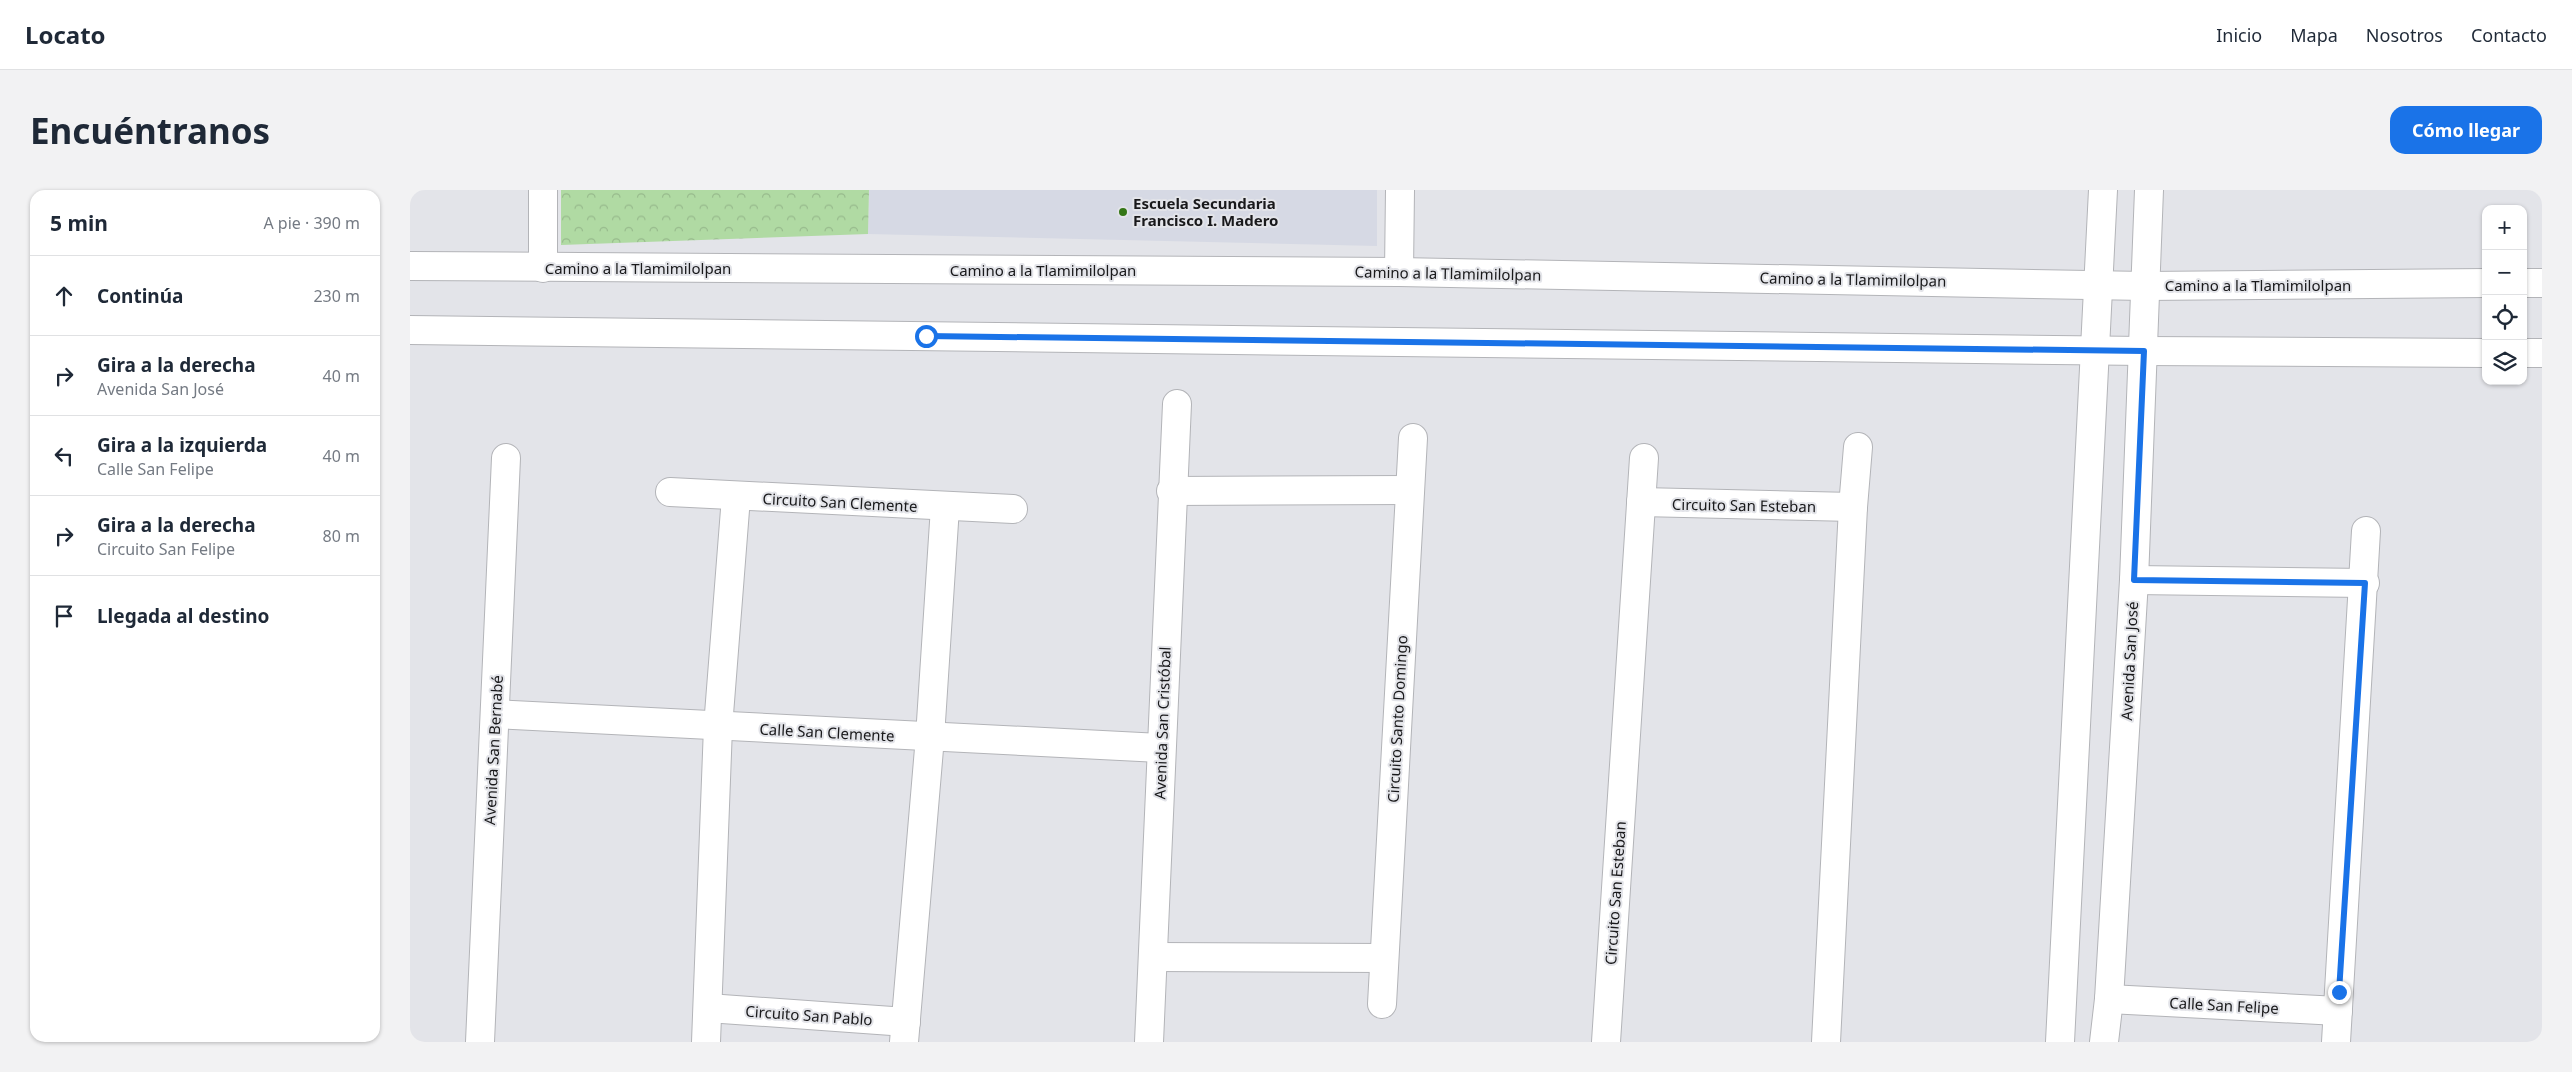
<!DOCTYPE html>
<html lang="es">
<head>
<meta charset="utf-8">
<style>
	:root { --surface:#fff; --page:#f2f2f3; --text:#1f2937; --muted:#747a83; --line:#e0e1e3; --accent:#1a73e8 }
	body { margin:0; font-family:"Noto Sans",sans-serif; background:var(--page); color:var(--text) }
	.controls { position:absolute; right:15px; top:15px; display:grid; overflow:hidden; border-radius:10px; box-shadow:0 1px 4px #0004 }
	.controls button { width:45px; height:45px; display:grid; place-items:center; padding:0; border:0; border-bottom:1px solid var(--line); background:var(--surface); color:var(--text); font:25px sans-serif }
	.stop { position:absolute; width:15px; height:15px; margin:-11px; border:4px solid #1a73e8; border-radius:50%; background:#fff }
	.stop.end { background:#1a73e8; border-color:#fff; box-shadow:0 1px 5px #0008 }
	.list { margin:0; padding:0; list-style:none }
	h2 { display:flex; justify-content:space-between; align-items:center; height:65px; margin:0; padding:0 20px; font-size:21px }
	h2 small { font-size:16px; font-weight:400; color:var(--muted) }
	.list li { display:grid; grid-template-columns:32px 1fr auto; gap:15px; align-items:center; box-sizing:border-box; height:80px; padding:0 20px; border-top:1px solid var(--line) }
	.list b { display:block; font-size:19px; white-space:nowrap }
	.list p { margin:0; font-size:16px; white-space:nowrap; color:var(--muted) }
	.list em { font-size:16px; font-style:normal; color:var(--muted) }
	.icon { flex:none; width:28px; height:28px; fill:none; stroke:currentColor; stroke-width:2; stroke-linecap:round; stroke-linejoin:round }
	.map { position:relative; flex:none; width:2132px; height:852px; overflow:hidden; border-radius:15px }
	header { display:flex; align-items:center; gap:30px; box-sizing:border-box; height:70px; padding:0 25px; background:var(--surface); border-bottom:1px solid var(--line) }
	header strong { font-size:24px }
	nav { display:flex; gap:28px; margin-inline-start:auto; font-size:18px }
	.intro { display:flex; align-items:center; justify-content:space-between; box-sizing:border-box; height:120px; padding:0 30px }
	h1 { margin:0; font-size:35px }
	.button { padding:12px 22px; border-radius:15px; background:var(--accent); color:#fff; font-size:18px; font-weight:700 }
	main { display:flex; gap:30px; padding:0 30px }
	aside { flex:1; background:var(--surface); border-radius:15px; box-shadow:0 1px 4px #0004 }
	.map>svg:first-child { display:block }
	.built { fill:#d6d9e4 }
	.park { fill:url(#park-crowns) }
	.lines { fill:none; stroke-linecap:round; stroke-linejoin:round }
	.street-casing { stroke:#b3b4b8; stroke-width:30 }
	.secondary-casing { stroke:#b3b4b8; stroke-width:30 }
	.street { stroke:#fff; stroke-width:28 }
	.secondary { stroke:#fff; stroke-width:28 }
	.route { stroke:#1a73e8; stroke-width:6 }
	.poi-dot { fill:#347616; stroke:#e3e4e9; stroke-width:2 }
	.labels { text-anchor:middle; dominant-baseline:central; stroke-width:4; stroke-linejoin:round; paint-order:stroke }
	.poi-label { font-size:15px; font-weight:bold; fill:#19191b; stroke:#e3e4e9; text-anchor:start }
	.street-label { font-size:15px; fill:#19191b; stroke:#e3e4e9 }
</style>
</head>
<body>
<header>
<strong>Locato</strong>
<nav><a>Inicio</a><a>Mapa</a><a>Nosotros</a><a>Contacto</a></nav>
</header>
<div class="intro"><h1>Encuéntranos</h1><a class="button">Cómo llegar</a></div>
<main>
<aside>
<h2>5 min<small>A pie · 390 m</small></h2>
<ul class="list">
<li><svg class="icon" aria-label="ahead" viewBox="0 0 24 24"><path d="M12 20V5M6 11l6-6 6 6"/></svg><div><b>Continúa</b></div><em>230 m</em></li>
<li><svg class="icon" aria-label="right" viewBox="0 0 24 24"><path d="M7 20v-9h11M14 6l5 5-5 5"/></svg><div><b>Gira a la derecha</b><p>Avenida San José</p></div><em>40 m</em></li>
<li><svg class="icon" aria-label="left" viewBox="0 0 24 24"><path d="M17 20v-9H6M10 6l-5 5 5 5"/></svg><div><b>Gira a la izquierda</b><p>Calle San Felipe</p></div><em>40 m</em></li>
<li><svg class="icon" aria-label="right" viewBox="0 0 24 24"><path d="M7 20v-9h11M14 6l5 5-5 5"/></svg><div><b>Gira a la derecha</b><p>Circuito San Felipe</p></div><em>80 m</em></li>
<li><svg class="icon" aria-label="arrive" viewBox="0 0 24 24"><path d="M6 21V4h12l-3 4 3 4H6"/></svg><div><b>Llegada al destino</b></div></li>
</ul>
</aside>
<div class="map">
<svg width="2132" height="852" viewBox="0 0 2132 852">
	<defs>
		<pattern id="park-crowns" width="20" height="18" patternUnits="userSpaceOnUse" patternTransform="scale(1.25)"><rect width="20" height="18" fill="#b0daa3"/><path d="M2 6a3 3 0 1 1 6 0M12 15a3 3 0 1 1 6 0" fill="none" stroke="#97ba8c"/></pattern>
	</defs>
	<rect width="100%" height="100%" fill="#e3e4e9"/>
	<!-- built -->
	<polygon class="built" points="459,0 967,0 967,56 458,44"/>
	<!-- park -->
	<polygon class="park" points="151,0 459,0 458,44 151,55"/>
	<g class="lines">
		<defs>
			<g id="street">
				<polyline points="133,78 133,0"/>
				<polyline points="989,82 990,0"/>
				<polyline points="761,301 1000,300"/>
				<polyline points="260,302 603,319"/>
				<polyline points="1231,312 1443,317"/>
				<polyline points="1724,390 1955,393"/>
				<polyline points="85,524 750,558"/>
				<polyline points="745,767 973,768"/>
				<polyline points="1699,809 1928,821"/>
				<polyline points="972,814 1003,248"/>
				<polyline points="298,818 496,832"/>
				<polyline points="70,852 96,268"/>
				<polyline points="296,852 308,537 326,307"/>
				<polyline points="494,852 520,547 535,317"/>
				<polyline points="739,852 767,214"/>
				<polyline points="1196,852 1234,268"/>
				<polyline points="1416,852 1443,317 1448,257"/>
				<polyline points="1926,852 1956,341"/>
			</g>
			<g id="secondary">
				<polyline points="0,76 989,82 1735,96 2076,93"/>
				<polyline points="2113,93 2132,93"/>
				<polyline points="0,140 1734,161 2076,163"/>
				<polyline points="2113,163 2132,163"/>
				<polyline points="1650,852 1693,0"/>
				<polyline points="1694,852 1699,809 1724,390 1739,0"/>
			</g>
		</defs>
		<!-- street casing -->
		<use href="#street" class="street-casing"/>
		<!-- secondary casing -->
		<use href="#secondary" class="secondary-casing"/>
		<!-- street -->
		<use href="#street" class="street"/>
		<!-- secondary -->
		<use href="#secondary" class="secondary"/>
	</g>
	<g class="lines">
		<!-- route -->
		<polyline class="route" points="516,146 1734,161 1724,390 1955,393 1929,802"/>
	</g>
	<!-- markers -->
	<circle class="poi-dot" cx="713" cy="22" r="5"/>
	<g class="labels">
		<!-- poi labels -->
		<g class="poi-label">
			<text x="723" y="13">Escuela Secundaria<tspan x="723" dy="17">Francisco I. Madero</tspan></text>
		</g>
		<!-- street labels -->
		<g class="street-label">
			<text x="228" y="78">Camino a la Tlamimilolpan</text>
			<text x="633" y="80">Camino a la Tlamimilolpan</text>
			<text transform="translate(1038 83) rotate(1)">Camino a la Tlamimilolpan</text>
			<text transform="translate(1443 89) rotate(1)">Camino a la Tlamimilolpan</text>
			<text x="1848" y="95">Camino a la Tlamimilolpan</text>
			<text transform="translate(430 312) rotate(3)">Circuito San Clemente</text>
			<text transform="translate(1334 315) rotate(1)">Circuito San Esteban</text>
			<text transform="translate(1719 471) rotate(-87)">Avenida San José</text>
			<text transform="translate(987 529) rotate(-87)">Circuito Santo Domingo</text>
			<text transform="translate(752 533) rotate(-88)">Avenida San Cristóbal</text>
			<text transform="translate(417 542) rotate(3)">Calle San Clemente</text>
			<text transform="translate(83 560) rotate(-87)">Avenida San Bernabé</text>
			<text transform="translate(1205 703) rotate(-86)">Circuito San Esteban</text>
			<text transform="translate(1814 815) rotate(3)">Calle San Felipe</text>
			<text transform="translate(399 825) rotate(4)">Circuito San Pablo</text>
		</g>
	</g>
</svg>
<div class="controls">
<button>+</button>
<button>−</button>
<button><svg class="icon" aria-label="locate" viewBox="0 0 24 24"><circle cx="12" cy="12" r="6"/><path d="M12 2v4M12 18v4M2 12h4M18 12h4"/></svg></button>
<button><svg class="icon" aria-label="layers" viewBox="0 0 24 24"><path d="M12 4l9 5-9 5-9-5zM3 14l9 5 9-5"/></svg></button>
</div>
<div class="stop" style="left:516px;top:146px"></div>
<div class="stop end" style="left:1929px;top:802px"></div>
</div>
</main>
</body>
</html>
